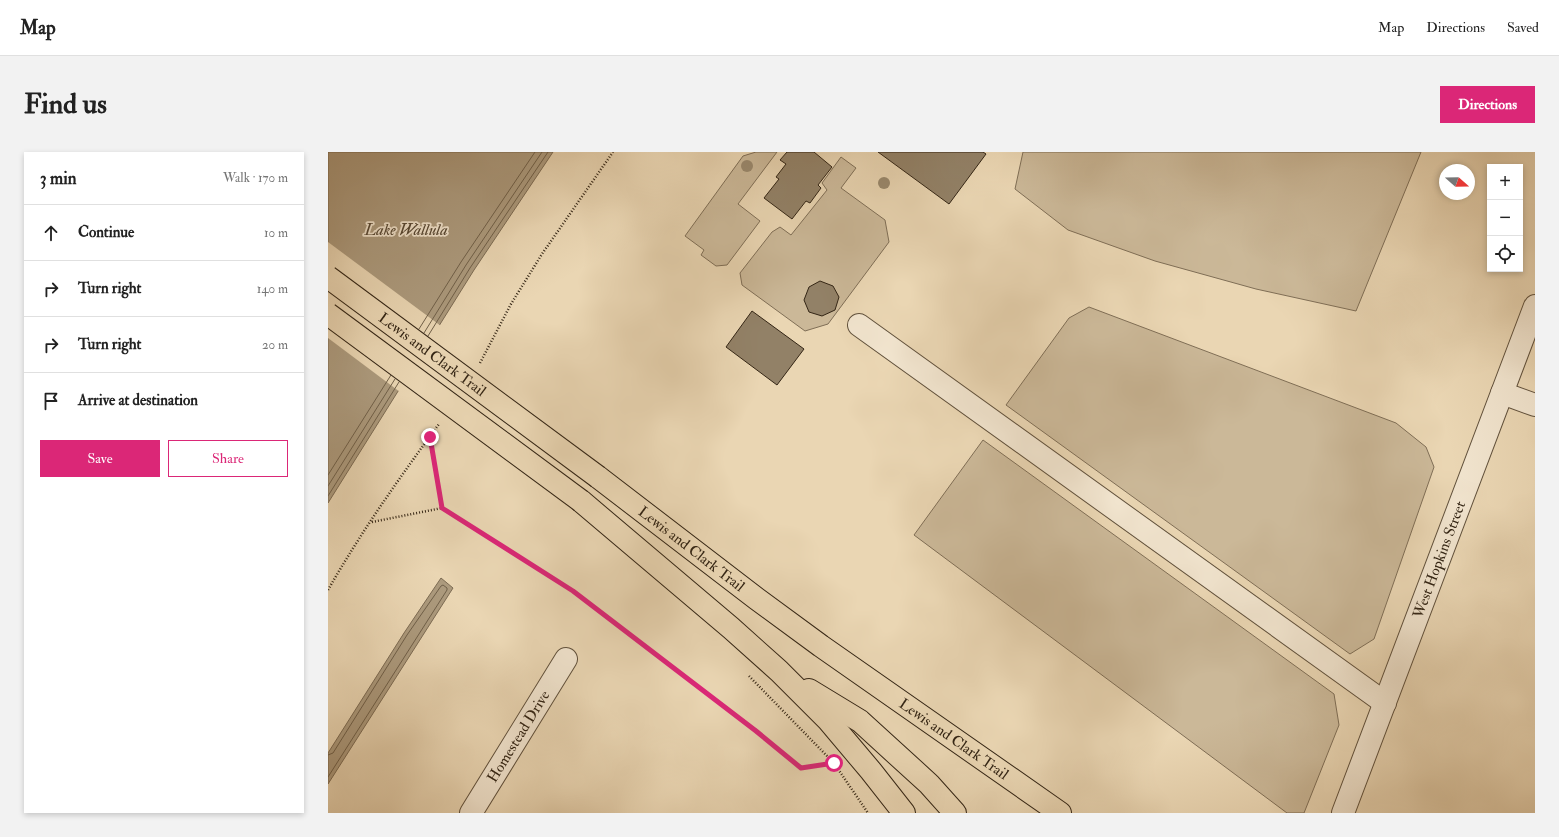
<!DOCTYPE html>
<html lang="en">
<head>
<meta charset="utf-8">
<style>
	:root { --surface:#fff; --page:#f2f2f2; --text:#222; --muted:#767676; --line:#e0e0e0; --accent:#db2777 }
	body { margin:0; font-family:"IM FELL Double Pica",serif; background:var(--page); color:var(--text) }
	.controls { position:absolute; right:12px; top:12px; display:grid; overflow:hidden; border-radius:0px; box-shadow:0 2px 6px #0003 }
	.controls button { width:36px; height:36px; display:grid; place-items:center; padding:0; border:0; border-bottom:1px solid var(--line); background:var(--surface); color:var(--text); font:20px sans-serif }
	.compass { position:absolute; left:1111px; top:12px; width:36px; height:36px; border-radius:50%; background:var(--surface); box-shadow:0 2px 6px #0003; rotate:110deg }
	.stop { position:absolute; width:12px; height:12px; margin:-9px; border:3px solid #db2777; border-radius:50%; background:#fff }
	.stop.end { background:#db2777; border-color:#fff; box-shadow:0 1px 4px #0008 }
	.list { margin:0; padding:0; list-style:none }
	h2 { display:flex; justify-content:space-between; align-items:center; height:52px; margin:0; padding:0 16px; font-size:17px }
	h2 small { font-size:13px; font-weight:400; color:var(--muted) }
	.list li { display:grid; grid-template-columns:26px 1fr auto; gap:12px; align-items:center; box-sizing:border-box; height:56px; padding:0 16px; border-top:1px solid var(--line) }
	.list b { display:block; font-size:15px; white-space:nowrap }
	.list em { font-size:13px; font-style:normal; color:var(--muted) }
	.actions { display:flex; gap:8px; padding:12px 16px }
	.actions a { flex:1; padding:9px 0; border:1px solid var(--accent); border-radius:0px; text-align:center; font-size:14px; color:var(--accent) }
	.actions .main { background:var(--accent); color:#fff }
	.icon { flex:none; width:22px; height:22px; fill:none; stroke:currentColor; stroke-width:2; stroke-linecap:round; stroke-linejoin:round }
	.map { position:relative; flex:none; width:1207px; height:661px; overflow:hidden; border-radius:0px }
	header { display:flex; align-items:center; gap:24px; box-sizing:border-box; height:56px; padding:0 20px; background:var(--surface); border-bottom:1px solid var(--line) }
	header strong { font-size:19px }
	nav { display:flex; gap:22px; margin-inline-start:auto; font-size:14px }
	.intro { display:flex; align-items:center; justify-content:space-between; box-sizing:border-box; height:96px; padding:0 24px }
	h1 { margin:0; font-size:28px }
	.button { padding:10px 18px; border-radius:0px; background:var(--accent); color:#fff; font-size:14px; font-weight:700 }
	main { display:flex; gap:24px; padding:0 24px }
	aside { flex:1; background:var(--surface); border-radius:0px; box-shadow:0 2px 6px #0003 }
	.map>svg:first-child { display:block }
	.green { fill:#cbb898; stroke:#7f6e56 }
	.water { fill:#ac9a7d; stroke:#7c6b53 }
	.pier { fill:#ead6b3 }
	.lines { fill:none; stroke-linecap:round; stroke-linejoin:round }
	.shore { stroke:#706049; stroke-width:1 }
	.building { fill:#928167; stroke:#332515 }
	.minor-casing { stroke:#61513c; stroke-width:24 }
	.highway-casing { stroke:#332515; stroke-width:24 }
	.path { stroke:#332515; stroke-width:2.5; stroke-dasharray:1 2; stroke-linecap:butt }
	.minor { stroke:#f1e4ce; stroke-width:22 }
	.highway { stroke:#ead6b3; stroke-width:22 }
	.highway-bridge-casing { stroke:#332515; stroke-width:24; stroke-linecap:butt }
	.highway-bridge { stroke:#ead6b3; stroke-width:22 }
	.tree { fill:#9a896e }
	.route { stroke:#db2777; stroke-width:5 }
	.labels { text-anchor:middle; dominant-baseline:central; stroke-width:3.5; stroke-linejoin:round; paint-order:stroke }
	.street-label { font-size:15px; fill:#332515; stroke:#f1e4ce }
	.water-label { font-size:16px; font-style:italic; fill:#574834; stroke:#f1e4ce }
</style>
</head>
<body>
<header>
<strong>Map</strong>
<nav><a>Map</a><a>Directions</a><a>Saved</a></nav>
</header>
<div class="intro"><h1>Find us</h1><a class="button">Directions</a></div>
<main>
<aside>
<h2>3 min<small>Walk · 170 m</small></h2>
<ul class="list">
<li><svg class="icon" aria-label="ahead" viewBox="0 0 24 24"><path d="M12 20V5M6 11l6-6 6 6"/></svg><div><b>Continue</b></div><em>10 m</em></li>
<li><svg class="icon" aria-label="right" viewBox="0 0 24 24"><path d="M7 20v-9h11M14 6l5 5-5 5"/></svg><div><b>Turn right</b></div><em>140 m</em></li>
<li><svg class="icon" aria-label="right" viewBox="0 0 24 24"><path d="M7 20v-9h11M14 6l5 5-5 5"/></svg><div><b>Turn right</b></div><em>20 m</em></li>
<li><svg class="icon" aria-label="arrive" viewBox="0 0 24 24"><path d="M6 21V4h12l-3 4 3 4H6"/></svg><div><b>Arrive at destination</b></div></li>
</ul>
<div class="actions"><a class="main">Save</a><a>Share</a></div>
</aside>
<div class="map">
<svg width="1207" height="661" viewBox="0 0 1207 661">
	<rect width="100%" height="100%" fill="#ead6b3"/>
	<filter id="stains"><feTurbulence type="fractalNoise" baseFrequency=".005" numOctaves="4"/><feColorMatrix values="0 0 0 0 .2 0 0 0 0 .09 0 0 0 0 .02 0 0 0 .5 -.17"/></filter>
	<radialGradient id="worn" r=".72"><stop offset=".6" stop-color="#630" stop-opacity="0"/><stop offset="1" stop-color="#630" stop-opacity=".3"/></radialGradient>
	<!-- green -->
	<g class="green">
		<polygon points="428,0 449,0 410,52 432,69 399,113 388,114 373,103 376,98 357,84 415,4"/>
		<polygon points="695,0 1093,0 1028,159 928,137 827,109 740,78 687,37"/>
		<polygon points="513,5 528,16 513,36 557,68 561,90 500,172 477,179 414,133 412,121 444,80 452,75 463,83 499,38 494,31"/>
		<polygon points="761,155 1068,271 1098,295 1106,315 1046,487 1022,502 678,253 741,166"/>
		<polygon points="655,288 1006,542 1011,573 976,661 959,661 586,383"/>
	</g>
	<!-- water -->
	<g class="water">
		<polygon points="0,0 225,0 146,118 0,351"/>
		<polygon points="113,426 125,436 0,632 0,601 76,481"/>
	</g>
	<!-- pier -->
	<polygon class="pier" points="0,90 113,174 72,240 0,186"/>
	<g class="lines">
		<!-- shore -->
		<g class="shore">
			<polyline points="91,177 133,110 207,0"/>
			<polyline points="96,181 138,113 214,0"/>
			<polyline points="100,184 142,116 220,0"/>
			<polyline points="0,323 63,223"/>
			<polyline points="0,334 67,227"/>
			<polyline points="0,344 71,230"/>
			<polyline points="0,603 5,601 79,483 113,434 115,433 119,436 119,438 0,625"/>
		</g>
	</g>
	<!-- building -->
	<g class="building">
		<polygon points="459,0 486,0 504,15 490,33 493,36 482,51 478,49 464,67 436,46 451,27 448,25 458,12 452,8"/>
		<polygon points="550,0 655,0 658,2 621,52"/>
		<polygon points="492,129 505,134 511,145 507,158 494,164 481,160 476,148 481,135"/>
		<polygon points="424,159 476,197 449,233 398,195"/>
	</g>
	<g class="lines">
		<defs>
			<g id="minor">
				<polyline points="531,173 1057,551"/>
				<polyline points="1174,241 1207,253"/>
				<path id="s1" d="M143,661L238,507"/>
				<path id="s2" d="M1015,661L1207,154"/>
			</g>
			<g id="highway">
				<path id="s3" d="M270,325L429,447L493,494L732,661"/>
				<polyline points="253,349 403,476 451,519 500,568 543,619 576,661"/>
				<polyline points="481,538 532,569 601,632 627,661"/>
			</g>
		</defs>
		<!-- minor casing -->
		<use href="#minor" class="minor-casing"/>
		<!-- highway casing -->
		<use href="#highway" class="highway-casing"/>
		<!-- path -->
		<g class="path">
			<polyline points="152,211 183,152 214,102 285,0"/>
			<polyline points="101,285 114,356 245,439 429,579 473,616 506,611 505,610"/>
			<polyline points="44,370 114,356"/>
			<path d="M0,438C33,380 72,325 111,272"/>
			<polyline points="421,524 500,605"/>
			<polyline points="510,617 540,661"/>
		</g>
		<!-- minor -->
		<use href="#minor" class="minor"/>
		<!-- highway -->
		<use href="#highway" class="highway"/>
		<defs>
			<g id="highway-bridge">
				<path id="s4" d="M0,125L270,325"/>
				<polyline points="0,162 253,349"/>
			</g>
		</defs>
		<!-- highway-bridge casing -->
		<use href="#highway-bridge" class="highway-bridge-casing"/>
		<!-- highway-bridge -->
		<use href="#highway-bridge" class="highway-bridge"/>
	</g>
	<!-- trees -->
	<g class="tree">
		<circle cx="419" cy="14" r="6"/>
		<circle cx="556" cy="31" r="6"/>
	</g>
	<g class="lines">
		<!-- route -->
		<polyline class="route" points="102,285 114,356 245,439 428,579 473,616 506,611"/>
	</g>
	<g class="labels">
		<!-- street labels -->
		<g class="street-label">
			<text stroke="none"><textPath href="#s4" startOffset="130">Lewis and Clark Trail</textPath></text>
			<text stroke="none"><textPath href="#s3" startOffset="118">Lewis and Clark Trail</textPath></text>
			<text stroke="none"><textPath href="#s2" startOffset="271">West Hopkins Street</textPath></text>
			<text stroke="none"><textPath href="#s1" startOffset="90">Homestead Drive</textPath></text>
			<text stroke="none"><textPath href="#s3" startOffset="442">Lewis and Clark Trail</textPath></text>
		</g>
		<!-- water labels -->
		<g class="water-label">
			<text x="78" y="78">Lake Wallula</text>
		</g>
	</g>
	<rect width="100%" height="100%" filter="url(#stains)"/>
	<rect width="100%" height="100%" fill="url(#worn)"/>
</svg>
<div class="controls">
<button>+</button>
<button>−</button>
<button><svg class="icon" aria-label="locate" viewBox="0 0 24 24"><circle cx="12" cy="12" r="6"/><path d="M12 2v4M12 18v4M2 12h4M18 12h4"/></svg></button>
</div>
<svg class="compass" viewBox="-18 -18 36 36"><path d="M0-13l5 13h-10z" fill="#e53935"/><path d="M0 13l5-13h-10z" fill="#767676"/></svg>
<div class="stop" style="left:506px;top:611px"></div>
<div class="stop end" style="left:102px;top:285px"></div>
</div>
</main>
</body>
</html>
